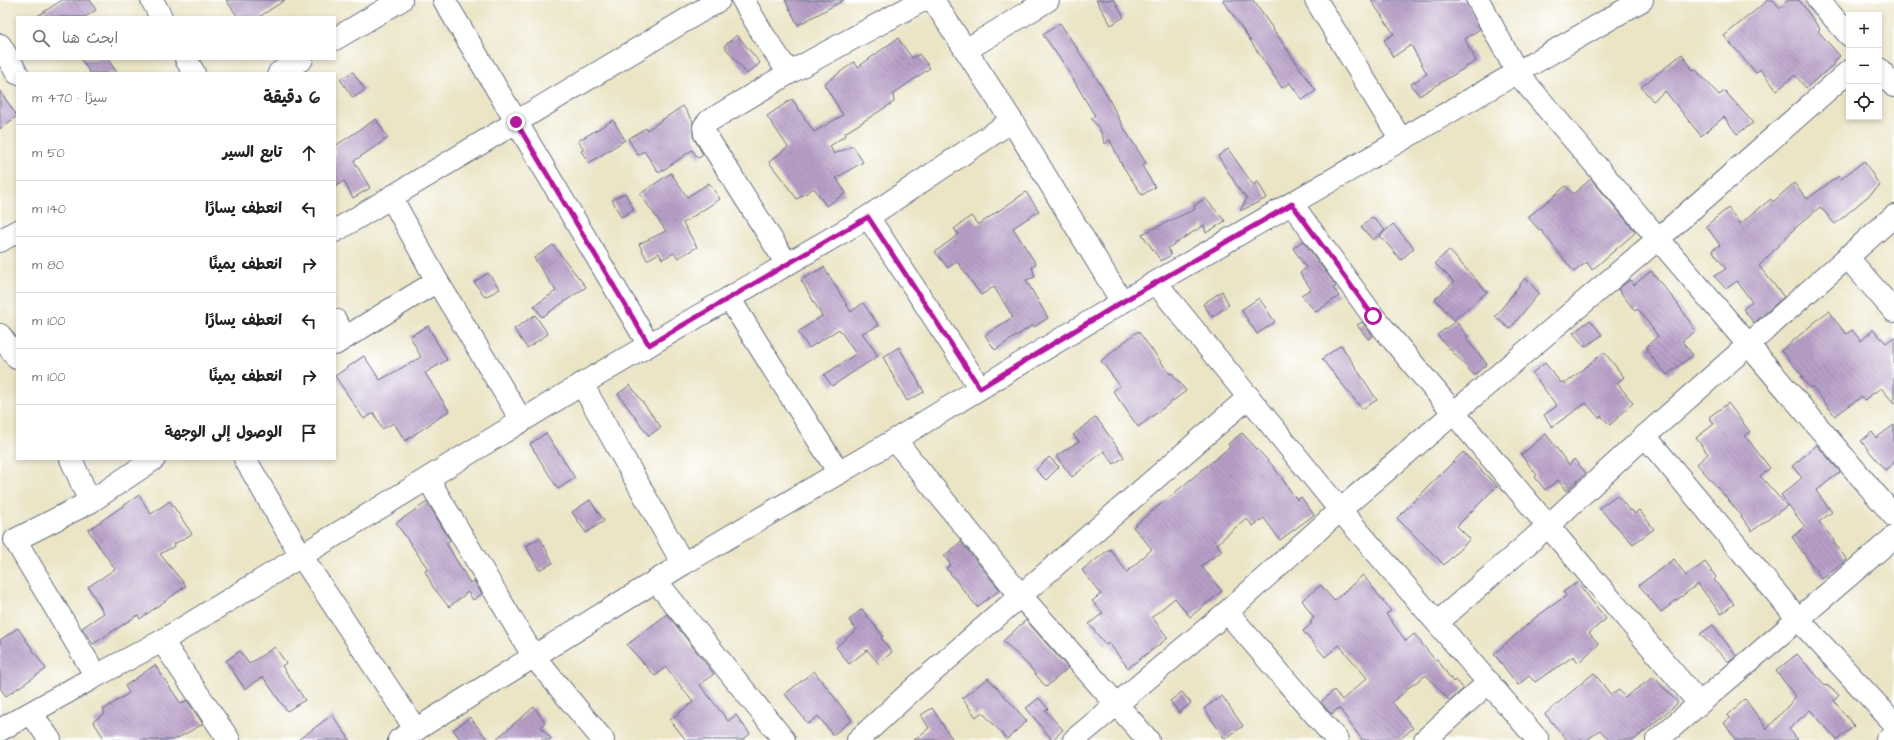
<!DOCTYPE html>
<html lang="ar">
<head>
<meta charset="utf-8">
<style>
	:root { --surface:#fff; --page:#f2f2f2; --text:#222; --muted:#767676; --line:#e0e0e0 }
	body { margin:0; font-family:"Architects Daughter","Playpen Sans Arabic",sans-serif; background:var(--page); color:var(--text); direction:rtl }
	.controls { position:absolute; right:12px; top:12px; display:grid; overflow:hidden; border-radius:0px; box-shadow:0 2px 6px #0003 }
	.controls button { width:36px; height:36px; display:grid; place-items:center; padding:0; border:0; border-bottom:1px solid var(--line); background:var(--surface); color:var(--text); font:20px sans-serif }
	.stop { position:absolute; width:12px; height:12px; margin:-9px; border:3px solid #b5179e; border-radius:50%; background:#fff }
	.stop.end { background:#b5179e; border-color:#fff; box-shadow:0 1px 4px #0008 }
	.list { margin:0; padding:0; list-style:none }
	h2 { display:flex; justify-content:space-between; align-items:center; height:52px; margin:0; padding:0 16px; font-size:17px }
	h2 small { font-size:13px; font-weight:400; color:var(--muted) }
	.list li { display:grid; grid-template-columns:26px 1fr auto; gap:12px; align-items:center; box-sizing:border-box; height:56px; padding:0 16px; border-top:1px solid var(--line) }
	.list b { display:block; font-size:15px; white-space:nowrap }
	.list em { font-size:13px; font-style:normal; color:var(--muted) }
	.icon { flex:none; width:22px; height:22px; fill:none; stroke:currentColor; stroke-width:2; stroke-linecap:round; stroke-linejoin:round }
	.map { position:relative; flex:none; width:1894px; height:740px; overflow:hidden; direction:ltr }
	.search { position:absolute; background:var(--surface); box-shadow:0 2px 6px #0003; left:16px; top:16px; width:320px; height:44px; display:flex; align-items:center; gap:10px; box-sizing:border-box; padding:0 14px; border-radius:0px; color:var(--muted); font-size:15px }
	.panel { position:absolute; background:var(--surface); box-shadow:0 2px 6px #0003; left:16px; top:72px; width:320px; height:388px; border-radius:0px; direction:rtl }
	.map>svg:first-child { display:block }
	.building { fill:url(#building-back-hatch) }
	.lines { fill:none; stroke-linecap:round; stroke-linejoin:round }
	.minor-casing { stroke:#646e82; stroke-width:24 }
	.minor { stroke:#fff; stroke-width:22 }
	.route { stroke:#b5179e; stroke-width:5 }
</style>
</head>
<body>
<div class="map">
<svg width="1894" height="740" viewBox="0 0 1894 740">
	<defs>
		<pattern id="building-back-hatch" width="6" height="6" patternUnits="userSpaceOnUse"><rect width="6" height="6" fill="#b89fc7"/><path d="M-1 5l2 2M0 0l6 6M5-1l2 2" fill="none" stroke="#9582a5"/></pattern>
	</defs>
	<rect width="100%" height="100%" fill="#fff"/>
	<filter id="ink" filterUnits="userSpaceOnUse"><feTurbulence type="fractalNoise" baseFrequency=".025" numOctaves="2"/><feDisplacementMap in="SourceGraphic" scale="8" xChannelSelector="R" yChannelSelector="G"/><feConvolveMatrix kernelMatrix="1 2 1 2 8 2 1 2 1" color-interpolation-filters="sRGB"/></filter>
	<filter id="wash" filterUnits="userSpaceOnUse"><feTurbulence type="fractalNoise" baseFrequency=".012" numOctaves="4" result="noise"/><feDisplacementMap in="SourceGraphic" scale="16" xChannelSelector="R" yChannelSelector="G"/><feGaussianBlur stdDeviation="0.9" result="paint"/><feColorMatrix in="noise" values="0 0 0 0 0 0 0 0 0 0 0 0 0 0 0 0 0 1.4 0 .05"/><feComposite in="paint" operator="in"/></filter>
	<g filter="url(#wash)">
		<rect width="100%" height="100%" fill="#ebe4c5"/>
		<g id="blocks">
			<!-- building -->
			<g class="building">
				<polygon points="62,0 90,0 96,10 85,17 36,17"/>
				<polygon points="226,0 285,0 259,17 238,17"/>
				<polygon points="785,0 844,0 798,25"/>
				<polygon points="1096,0 1114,0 1124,17 1111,25"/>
				<polygon points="1223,0 1253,0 1316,91 1302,100 1290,83 1282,88"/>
				<polygon points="1371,0 1466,0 1480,29 1465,39 1476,61 1419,96 1411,84 1427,74 1411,45 1393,57 1384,40 1394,34"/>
				<polygon points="1768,0 1773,0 1780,8 1788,0 1799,0 1820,29 1818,31 1840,56 1833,62 1834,64 1806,88 1795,75 1777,91 1760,69 1756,73 1724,36"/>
				<polygon points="1060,23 1103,88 1125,130 1146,163 1142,166 1155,187 1142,195 1122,165 1110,140 1105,144 1100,130 1091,118 1095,116 1064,64 1043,35"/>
				<polygon points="737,35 760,63 747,74 724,46"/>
				<polygon points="898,38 912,58 919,54 930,68 893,94 894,102 845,133 846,135 830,146 834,154 853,146 863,162 836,178 846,193 826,206 814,188 797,199 769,162 788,147 767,116 792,99 814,132 843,115 824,84 854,62 858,67"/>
				<polygon points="1682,54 1693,70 1695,69 1719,95 1725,91 1753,123 1737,134 1724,117 1701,136 1665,91 1653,101 1641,87"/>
				<polygon points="81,59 108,59 117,73 90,73"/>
				<polygon points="353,72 365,90 353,98 340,79"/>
				<polygon points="0,91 17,116 0,129"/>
				<polygon points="683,106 693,121 693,136 703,155 698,158 692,150 659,173 644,151 638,155 628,139 646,128 647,130"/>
				<polygon points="376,119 388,138 354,161 370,188 353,198 344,181 335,187 335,146"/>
				<polygon points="613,120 625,140 589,163 581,151 584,149 578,141"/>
				<polygon points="1228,149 1254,186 1257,180 1267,198 1240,211 1247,198 1243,193 1242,194 1218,156"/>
				<polygon points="1864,161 1880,186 1835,224 1820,207 1794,229 1759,266 1784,297 1754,323 1743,309 1752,302 1737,281 1726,289 1714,276 1726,269 1712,250 1720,245 1706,226 1728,208 1740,224 1771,199 1773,202 1794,183 1807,199 1839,176 1841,179"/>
				<polygon points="671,173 687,197 709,183 720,199 683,223 697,247 678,258 674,253 662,259 659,253 647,260 639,244 666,231 640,194"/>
				<polygon points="1591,179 1636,232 1592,270 1587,262 1574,272 1541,230 1540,231 1528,217 1566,186 1573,194"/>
				<polygon points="1026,192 1039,211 1013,228 1036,264 1032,267 1035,277 1026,280 1048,318 1034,327 1033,325 995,350 985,335 1013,317 994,287 981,295 957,261 948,268 935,252 959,234 954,229 971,216 978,225"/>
				<polygon points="625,193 634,210 621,217 612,200"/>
				<polygon points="1205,198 1225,221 1206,233 1204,225 1168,248 1171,255 1161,261 1142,234 1195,209 1194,206"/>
				<polygon points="1372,217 1385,230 1373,240 1361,227"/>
				<polygon points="1393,224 1414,248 1401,260 1380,236"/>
				<polygon points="1303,241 1336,286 1333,288 1339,296 1316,312 1301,295 1311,289 1300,273 1306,268 1293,248"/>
				<polygon points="553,245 586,287 542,317 534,306 556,291 534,258"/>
				<polygon points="1449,250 1487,292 1454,320 1435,299 1454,282 1435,263"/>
				<polygon points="824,267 851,312 863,303 879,326 862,333 878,356 832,386 824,375 856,354 839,329 809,348 798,332 822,316 801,280"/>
				<polygon points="1651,271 1677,303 1696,331 1682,341 1693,355 1667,375 1647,351 1647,346 1658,336 1638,309 1635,311 1618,289 1630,280 1634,285"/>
				<polygon points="488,273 500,289 485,297 474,282"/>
				<polygon points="1525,278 1539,293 1510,329 1495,317"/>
				<polygon points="1222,291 1229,305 1212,317 1203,304"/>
				<polygon points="1259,298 1275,322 1257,334 1241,310"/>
				<polygon points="1828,311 1846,334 1852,330 1861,341 1873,330 1886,343 1894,337 1894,403 1881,388 1864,400 1861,397 1835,416 1812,386 1810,388 1801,377 1803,376 1781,351"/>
				<polygon points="535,315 548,334 527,348 514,329"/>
				<polygon points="1590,320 1602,335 1585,347 1573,333"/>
				<polygon points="1456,321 1468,337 1466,338 1487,364 1474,375 1437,335"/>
				<polygon points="1362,322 1373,336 1368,339 1357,325"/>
				<polygon points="428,326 447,360 425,373 449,411 405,441 394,423 382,429 374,413 364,419 335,376 364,356 380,380 421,357 410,336"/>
				<polygon points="1138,331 1170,374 1172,373 1186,391 1138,427 1113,391 1120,386 1101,361"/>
				<polygon points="1341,345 1377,400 1362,409 1322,359"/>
				<polygon points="899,347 924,392 907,401 883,357"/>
				<polygon points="1604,352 1624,377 1617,383 1633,403 1610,425 1601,416 1599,418 1586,403 1552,427 1544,415 1557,406 1532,373 1545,363 1561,383 1563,381 1565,384"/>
				<polygon points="630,385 661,427 649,436 618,394"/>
				<polygon points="1728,403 1750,432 1745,436 1770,468 1760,476 1787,506 1752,531 1735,508 1697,464 1708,454 1696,438 1714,424 1709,417"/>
				<polygon points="1096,417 1124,457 1114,464 1104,451 1072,477 1056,456 1079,441 1073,435"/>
				<polygon points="1894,425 1894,463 1885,470 1861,441 1872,432 1876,438"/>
				<polygon points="546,433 575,478 558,489 530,444"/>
				<polygon points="1242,433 1273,466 1297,500 1301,497 1314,515 1280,540 1264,518 1253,526 1246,518 1217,544 1222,551 1201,566 1222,591 1190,617 1175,598 1152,617 1168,638 1128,668 1109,643 1106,645 1089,624 1103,613 1092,601 1101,594 1082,570 1110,549 1127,572 1152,549 1133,527 1230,447 1228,444"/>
				<polygon points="1546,434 1569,465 1574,459 1586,473 1566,491 1558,480 1545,490 1535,477 1537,475 1521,455"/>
				<polygon points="1817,445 1840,472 1816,491 1832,512 1819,522 1834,540 1833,541 1847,560 1822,579 1792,537 1805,527 1781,495 1802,478 1792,466"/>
				<polygon points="1463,452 1497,486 1457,526 1470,539 1444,565 1397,518"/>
				<polygon points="1049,457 1059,467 1046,480 1036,470"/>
				<polygon points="139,495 151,514 170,501 192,534 174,544 175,546 160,554 186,586 140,619 138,615 93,644 82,628 104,613 88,587 115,569 88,530"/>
				<polygon points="1617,495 1630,511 1632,510 1634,514 1639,510 1654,529 1633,544 1599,508"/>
				<polygon points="590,500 604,521 586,533 572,512"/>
				<polygon points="427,502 450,540 446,543 470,583 474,581 482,594 473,600 468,592 449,607 433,587 425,571 428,569 396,523"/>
				<polygon points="540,538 553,563 539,570 526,546"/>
				<polygon points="961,542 1000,590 977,607 946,568 951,565 944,556"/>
				<polygon points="1674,559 1686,576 1705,562 1716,577 1714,580 1734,604 1721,614 1698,584 1661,612 1639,585"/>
				<polygon points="1363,575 1391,611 1386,614 1406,641 1414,634 1435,660 1437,659 1453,682 1455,680 1463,689 1450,701 1426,675 1405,690 1406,691 1392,702 1413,728 1399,740 1362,740 1339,708 1331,714 1321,702 1334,690 1342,700 1367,678 1339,645 1325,657 1303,631 1312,623 1310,622 1314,618 1302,600 1321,585 1334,601"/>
				<polygon points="1577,582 1606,619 1589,633 1599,644 1578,663 1574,656 1535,682 1529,676 1518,685 1494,654 1536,617 1566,596 1563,592"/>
				<polygon points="862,609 883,636 881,638 892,652 879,664 867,650 849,664 836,647 856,630 849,620"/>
				<polygon points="667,614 714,674 700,685 728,721 736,715 750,734 742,740 686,740 670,720 693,702 666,667 655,676 627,645"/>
				<polygon points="1026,620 1068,668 1046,687 1028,665 1003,641"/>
				<polygon points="1713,625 1736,656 1729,662 1700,634"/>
				<polygon points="18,628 46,669 6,696 0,688 0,640"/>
				<polygon points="275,647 286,663 282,666 305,700 287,711 263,677 245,689 226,661 240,651 249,664"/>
				<polygon points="1797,654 1825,685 1826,684 1839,695 1834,701 1854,726 1837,740 1810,710 1789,729 1798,740 1736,740 1724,723 1730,718 1728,715 1745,699 1767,729 1796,697 1776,671"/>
				<polygon points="155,665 181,704 187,700 203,724 174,740 105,740 93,721 105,714 103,710 129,693 125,686"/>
				<polygon points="814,671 852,720 833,735 818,716 808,724 785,694"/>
				<polygon points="1594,673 1611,695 1619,690 1625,697 1654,677 1678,703 1634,740 1609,740 1600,730 1587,740 1567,740 1545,714"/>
				<polygon points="988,678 1027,721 1007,739 982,712 976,717 962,698"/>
				<polygon points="1182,692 1191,703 1179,713 1170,701"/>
				<polygon points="1222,696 1243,726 1225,739 1204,708"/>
				<polygon points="1039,698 1048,709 1045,710 1063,730 1052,740 1026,708"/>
				<polygon points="534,707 545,722 541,727 552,740 495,740"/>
				<polygon points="932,708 953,740 914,740 929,728 921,715"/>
				<polygon points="332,715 350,740 298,740"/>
				<polygon points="470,717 488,740 461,740 453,730"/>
			</g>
		</g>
	</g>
	<g filter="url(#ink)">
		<use href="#blocks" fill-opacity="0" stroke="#646e82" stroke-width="1"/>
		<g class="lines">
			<defs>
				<g id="minor">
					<polyline points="152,0 161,17"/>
					<polyline points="444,0 649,345"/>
					<polyline points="743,0 764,36 789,73"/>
					<polyline points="933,0 1012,121 1122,302"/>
					<polyline points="1316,0 1401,140"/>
					<polyline points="1478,0 1518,74 1894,516"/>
					<polyline points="1818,0 1849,35"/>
					<polyline points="335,39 401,0"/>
					<polyline points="0,45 17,73"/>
					<polyline points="966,50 1048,0"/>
					<polyline points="186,59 194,73"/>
					<polyline points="1879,69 1894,86"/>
					<polyline points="279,73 302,59"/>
					<polyline points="1292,204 1373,316 1548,526 1699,703"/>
					<polyline points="868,217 980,388"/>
					<polyline points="335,231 719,0"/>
					<polyline points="0,241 17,231"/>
					<polyline points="1848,258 1894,311"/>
					<polyline points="787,264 705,134 704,127 709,121 789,73 923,0"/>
					<polyline points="437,281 522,421"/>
					<polyline points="1156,283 1340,510 1538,740"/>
					<polyline points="729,298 839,473"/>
					<polyline points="335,320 345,337"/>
					<polyline points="0,335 17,358"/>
					<polyline points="335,344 437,281 391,197"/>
					<polyline points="582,384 683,564"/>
					<polyline points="1645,436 1798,619 1894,723"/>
					<polyline points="895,440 1021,596 1148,740"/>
					<polyline points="71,459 90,502"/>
					<polyline points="245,459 302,557 416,730"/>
					<polyline points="428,479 534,657 603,740"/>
					<polyline points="656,581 784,740"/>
					<polyline points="1227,612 1337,740"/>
					<polyline points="1438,622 1548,526 1645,436 1894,216"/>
					<polyline points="162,641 229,740"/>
					<polyline points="96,676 15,540 90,502 154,459"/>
					<polyline points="31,713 50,740"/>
					<polyline points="0,730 96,676 162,641 582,384 868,217 1012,121"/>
					<polyline points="399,740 683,564 895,440 1122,302 1642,0"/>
					<polyline points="858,740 920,683 1249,397"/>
					<polyline points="1074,740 1227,612 1340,510 1658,239 1849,71"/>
					<polyline points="1425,740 1489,682"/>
					<polyline points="1657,740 1894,537"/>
					<polyline points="1887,740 1894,734"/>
				</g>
			</defs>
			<!-- minor casing -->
			<use href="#minor" class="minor-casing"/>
			<!-- minor -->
			<use href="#minor" class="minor"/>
		</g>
	</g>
	<g class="lines" filter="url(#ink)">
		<!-- route -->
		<polyline class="route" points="516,122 649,345 868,217 980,388 1122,302 1292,204 1373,316"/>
	</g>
</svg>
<div class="controls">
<button>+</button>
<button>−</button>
<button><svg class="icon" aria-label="locate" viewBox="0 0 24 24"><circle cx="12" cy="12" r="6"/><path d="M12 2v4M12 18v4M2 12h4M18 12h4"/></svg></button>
</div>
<div class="stop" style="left:1373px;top:316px"></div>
<div class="stop end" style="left:516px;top:122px"></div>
<div class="search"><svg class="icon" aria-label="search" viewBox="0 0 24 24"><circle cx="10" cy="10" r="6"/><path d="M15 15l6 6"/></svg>ابحث هنا</div>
<section class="panel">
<h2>6 دقيقة<small>سيرًا · 470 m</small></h2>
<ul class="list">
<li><svg class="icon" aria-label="ahead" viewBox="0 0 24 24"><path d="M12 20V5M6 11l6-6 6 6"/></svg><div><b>تابع السير</b></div><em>50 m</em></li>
<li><svg class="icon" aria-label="left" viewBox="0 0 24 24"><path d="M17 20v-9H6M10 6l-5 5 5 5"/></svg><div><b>انعطف يسارًا</b></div><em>140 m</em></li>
<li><svg class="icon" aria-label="right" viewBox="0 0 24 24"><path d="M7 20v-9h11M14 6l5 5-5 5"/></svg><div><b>انعطف يمينًا</b></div><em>80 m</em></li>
<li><svg class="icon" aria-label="left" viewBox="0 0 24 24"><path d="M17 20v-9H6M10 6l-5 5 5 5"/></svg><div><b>انعطف يسارًا</b></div><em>100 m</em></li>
<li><svg class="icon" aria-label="right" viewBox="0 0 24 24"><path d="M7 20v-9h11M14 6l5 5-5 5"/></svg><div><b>انعطف يمينًا</b></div><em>100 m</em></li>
<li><svg class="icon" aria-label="arrive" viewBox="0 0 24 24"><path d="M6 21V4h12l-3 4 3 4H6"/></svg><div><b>الوصول إلى الوجهة</b></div></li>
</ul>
</section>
</div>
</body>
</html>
